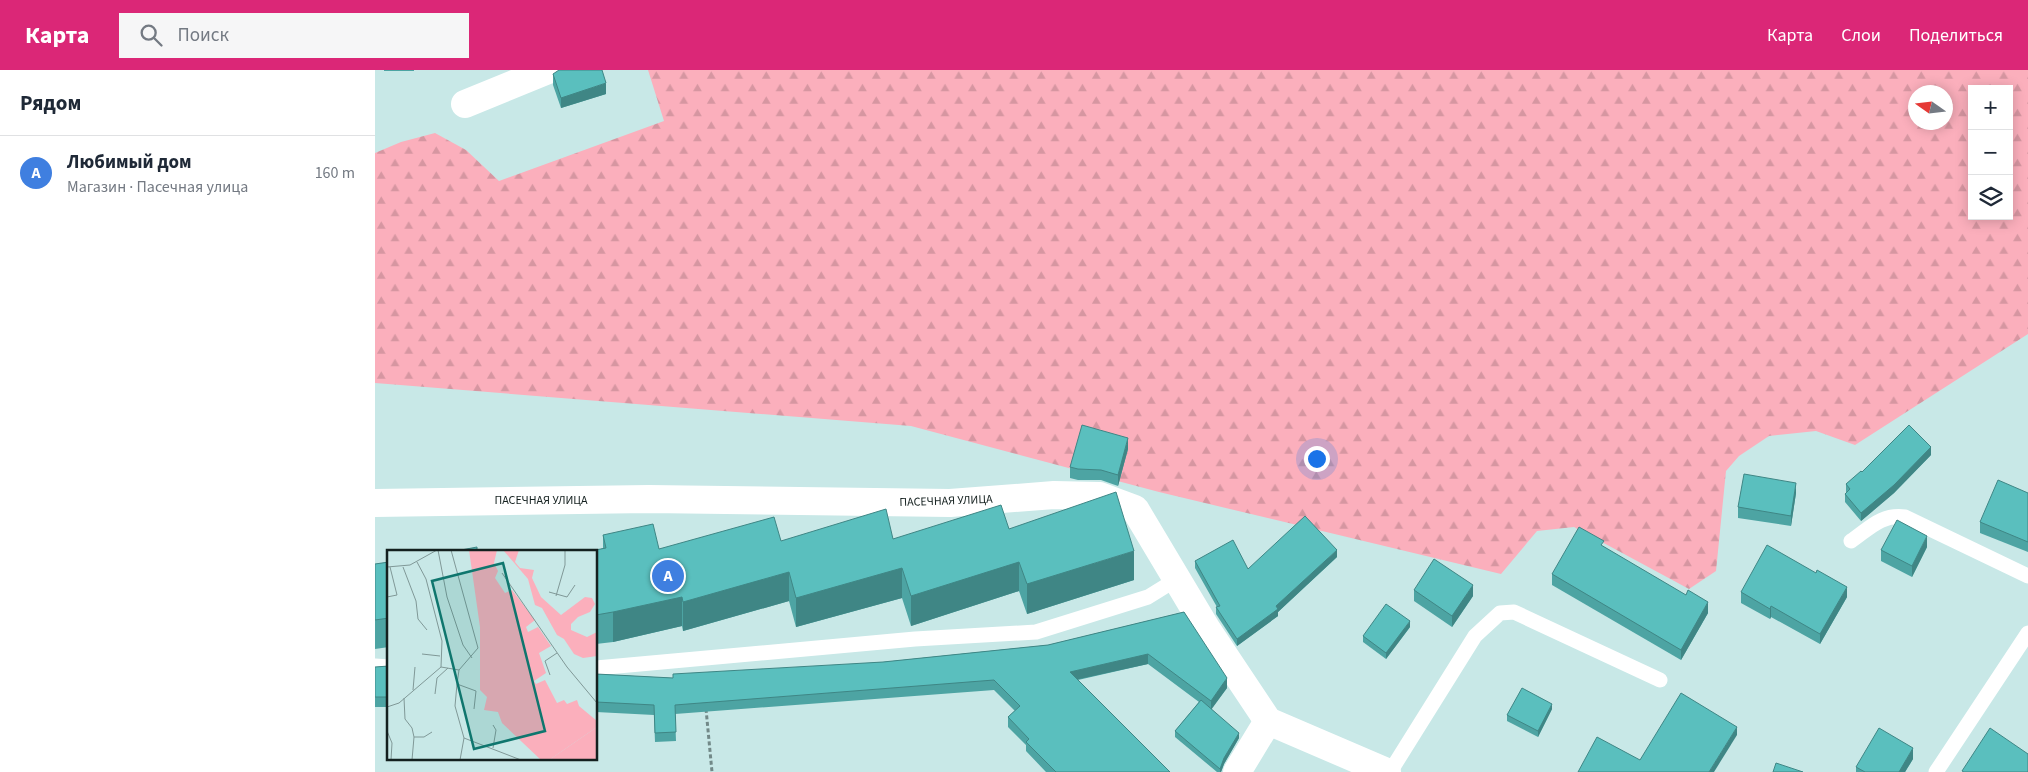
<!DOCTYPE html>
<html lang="ru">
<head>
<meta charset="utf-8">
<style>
	:root { --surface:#fff; --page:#f6f6f7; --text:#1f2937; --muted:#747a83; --line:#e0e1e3; --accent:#db2777 }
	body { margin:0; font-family:"Source Sans 3",sans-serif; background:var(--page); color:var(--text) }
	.controls { position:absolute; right:15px; top:15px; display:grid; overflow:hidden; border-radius:0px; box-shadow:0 2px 12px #0003 }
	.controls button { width:45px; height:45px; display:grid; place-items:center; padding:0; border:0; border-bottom:1px solid var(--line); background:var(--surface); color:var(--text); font:25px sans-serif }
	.compass { position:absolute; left:1533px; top:15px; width:45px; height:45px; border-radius:50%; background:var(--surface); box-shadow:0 2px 12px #0003; rotate:284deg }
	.you { position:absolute; left:941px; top:388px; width:18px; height:18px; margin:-12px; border:4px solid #fff; border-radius:50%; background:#1a73e8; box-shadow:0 0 0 8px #1a73e833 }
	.badge { display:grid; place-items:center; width:32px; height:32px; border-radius:50%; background:var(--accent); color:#fff; font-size:16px; font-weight:700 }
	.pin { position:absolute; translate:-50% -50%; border:2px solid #fff; box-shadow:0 1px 5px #0006 }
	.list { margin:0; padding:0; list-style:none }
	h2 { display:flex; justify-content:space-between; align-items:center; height:65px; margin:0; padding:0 20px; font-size:21px }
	h2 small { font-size:16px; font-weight:400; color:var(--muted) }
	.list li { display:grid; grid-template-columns:32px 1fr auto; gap:15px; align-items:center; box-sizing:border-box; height:75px; padding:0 20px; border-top:1px solid var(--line) }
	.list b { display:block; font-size:19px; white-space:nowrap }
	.list p { margin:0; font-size:16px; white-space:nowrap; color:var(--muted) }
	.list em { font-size:16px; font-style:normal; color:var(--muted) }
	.icon { flex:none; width:28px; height:28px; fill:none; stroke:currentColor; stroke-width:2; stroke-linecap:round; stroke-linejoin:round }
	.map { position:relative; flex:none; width:1653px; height:702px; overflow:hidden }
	header { display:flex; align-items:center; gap:30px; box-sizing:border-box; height:70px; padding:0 25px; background:var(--accent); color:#fff }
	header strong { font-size:24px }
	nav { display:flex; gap:28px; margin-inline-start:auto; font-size:18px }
	.search { width:350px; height:45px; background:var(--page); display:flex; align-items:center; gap:12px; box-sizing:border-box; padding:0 18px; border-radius:0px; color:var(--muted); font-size:19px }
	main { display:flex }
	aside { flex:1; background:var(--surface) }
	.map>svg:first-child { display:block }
	.forest { fill:url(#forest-firs); fill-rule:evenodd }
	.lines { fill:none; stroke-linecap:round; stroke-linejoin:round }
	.path { stroke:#728988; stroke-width:3; stroke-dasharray:4 2.5; stroke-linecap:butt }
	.lane { stroke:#fff; stroke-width:15 }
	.street { stroke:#fff; stroke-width:28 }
	.secondary { stroke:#fff; stroke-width:28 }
	.wall { fill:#4da4a3 }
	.shaded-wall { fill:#3f8685 }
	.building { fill:#5abfbe; stroke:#3f8685 }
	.labels { text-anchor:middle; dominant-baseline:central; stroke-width:4.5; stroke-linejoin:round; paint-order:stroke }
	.street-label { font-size:12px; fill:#14201f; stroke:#fff }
	.inset-road { fill:none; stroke:#809897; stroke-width:1 }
	.view { fill:#0f766e; fill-opacity:0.15; stroke:#0f766e; stroke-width:2.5 }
	.inset-edge { fill:none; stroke:#14201f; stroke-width:2.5 }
</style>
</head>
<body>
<header>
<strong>Карта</strong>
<div class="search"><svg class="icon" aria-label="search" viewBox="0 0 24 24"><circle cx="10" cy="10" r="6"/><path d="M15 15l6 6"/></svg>Поиск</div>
<nav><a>Карта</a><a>Слои</a><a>Поделиться</a></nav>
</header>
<main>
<aside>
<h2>Рядом<small></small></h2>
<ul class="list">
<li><span class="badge" style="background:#3f7fe0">A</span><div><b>Любимый дом</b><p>Магазин · Пасечная улица</p></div><em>160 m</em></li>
</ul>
</aside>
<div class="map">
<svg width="1653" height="702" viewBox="0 0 1653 702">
	<defs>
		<pattern id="forest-firs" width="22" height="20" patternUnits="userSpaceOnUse" patternTransform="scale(1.25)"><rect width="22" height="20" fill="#fbafbc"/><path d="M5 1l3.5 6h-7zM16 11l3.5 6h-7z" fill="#d696a1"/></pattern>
	</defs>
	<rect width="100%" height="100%" fill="#c8e8e7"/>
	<!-- forest -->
	<path class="forest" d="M273,0H1653V264L1480,375L1441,361L1394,366L1364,386L1351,401L1341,501L1314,519L1199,457L1162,461L1126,504L784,422L536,356L0,313V83L26,72L60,63L91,80L124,111L289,51ZM1597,19H1634V146H1597ZM1540,22H1570V52H1540Z"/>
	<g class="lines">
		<!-- path -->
		<polyline class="path" points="331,639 337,702"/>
		<!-- lane -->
		<g class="lane">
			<path d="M1476,471C1495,458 1506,444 1530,447L1653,506"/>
			<polyline points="0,596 14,597"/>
			<polyline points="221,598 540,569 661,562 773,527 802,509"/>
			<polyline points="1015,702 1100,566 1125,543 1139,542 1285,610"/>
			<polyline points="1561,702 1653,563"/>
		</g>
		<!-- street -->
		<g class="street">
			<polyline points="90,34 173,0"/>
			<polyline points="862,702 893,651"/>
		</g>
		<!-- secondary -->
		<polyline class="secondary" points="0,433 274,429 575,433 679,425 725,426 760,439 831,558 893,651 1012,702"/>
	</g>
	<!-- wall -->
	<g class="wall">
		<rect x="9" y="0" width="30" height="1"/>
		<polygon points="178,4 231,24 186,38 178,15"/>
		<polygon points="753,379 743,416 726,410 703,410 695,408 695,397"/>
		<polygon points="1556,385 1519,423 1486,451 1470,432 1470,424 1472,423 1471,422 1471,414 1487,402"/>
		<polygon points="1421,423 1416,456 1363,448 1363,437"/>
		<polygon points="1653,423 1653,482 1605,463 1605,452"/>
		<polygon points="634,459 759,510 652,544 644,521 536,556 527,528 421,557 414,531 308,561 307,556 238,572 221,574 221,481 228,478 228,465 284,479 406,471 518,469"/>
		<polygon points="1229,477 1333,543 1306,590 1177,515 1177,504"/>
		<polygon points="1552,477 1537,507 1506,491 1506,480"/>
		<polygon points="962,487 903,542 903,546 862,576 841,544 841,537 842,537 820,498 820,491 873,499"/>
		<polygon points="14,492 14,577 0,579 0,494"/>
		<polygon points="1039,520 1098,526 1077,557 1039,531"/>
		<polygon points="1366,522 1472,527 1445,574 1396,547 1395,549 1366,533"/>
		<polygon points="809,542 852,618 836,639 864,668 849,694 846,702 842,702 800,667 800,661 824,632 773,594 703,610 795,702 671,702 651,681 651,675 633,657 633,647 640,641 619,620 300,644 301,671 280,672 279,645 221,642 221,604 298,608 508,592 673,575"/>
		<polygon points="1035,557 1011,589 988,572 988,566"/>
		<polygon points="14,596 14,637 0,637 0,597"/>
		<polygon points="1177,639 1163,667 1132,651 1132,645"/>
		<polygon points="1538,689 1530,702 1481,702 1481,697"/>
	</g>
	<!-- shaded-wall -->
	<g class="shaded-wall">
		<polygon points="231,13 231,24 186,38 186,28"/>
		<polygon points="753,368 753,379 743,416 743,405"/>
		<polygon points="1556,377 1556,385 1519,423 1486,451 1486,443"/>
		<polygon points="1421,413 1421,423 1416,456 1416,446"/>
		<polygon points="1552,466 1552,477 1537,507 1537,496"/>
		<polygon points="962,480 962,487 903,542 903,546 862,576 862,569 901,536"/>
		<polygon points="759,481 759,510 652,544 652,514"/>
		<polygon points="644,492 644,521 536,556 536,526"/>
		<polygon points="527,498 527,528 421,557 421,528"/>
		<polygon points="414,502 414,531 308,561 308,532"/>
		<polygon points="1098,515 1098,526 1077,557 1077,546"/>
		<polygon points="1472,517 1472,527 1445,574 1445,564"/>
		<polygon points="307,527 307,556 238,572 238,542"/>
		<polygon points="1333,532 1333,543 1306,590 1306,580"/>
		<polygon points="1396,536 1396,547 1395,549 1395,539"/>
		<polygon points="1035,551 1035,557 1011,589 1011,583"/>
		<polygon points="773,584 773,594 695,611 695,602"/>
		<polygon points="852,608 852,618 836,640 836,631"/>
		<polygon points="1177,634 1177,639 1163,667 1163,661"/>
		<polygon points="1362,657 1362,665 1339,702 1334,702"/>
		<polygon points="864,663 864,668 849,694 846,702 845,702 845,699 849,688"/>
		<polygon points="1538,678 1538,689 1530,702 1524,702"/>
	</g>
	<!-- building -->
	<g class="building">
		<polygon points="184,0 227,0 231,13 186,28 178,4"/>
		<polygon points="707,355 753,368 743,405 726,400 703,399 695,397"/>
		<polygon points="1534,355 1556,377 1519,415 1486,443 1470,424 1475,419 1471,414 1486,401 1487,402"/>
		<polygon points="1369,404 1421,413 1416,446 1363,437"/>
		<polygon points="1623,410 1653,423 1653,472 1605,452"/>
		<polygon points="741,422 759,481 652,514 644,492 536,526 527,498 421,528 414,502 308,532 307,527 238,542 221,545 221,481 215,481 231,478 228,465 278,454 284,479 399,447 406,471 511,439 518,469 626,435 634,459"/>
		<polygon points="930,446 962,480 901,536 903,539 862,569 841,537 845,536 820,491 858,470 873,499"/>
		<polygon points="1522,450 1552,466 1537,496 1506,480"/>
		<polygon points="1204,457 1229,471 1226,475 1311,525 1313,520 1333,532 1306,580 1177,504"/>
		<polygon points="1392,475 1441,503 1442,500 1472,517 1445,564 1396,536 1395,539 1366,522"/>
		<polygon points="102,477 102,481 81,481"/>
		<polygon points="1059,489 1098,515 1077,546 1039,520"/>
		<polygon points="14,492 14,548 0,550 0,494"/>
		<polygon points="1011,534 1035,551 1011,583 988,566"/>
		<polygon points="809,542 852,608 836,631 773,584 695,602 795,702 681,702 651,672 654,669 633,647 645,636 619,610 300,635 301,662 280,663 279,635 221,632 221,604 298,608 298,604 508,592 673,575"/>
		<polygon points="14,596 14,627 0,627 0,597"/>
		<polygon points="1147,618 1177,634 1163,661 1132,645"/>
		<polygon points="1306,623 1362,657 1334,702 1203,702 1222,667 1265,690"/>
		<polygon points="826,630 864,663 849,688 845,699 800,661"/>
		<polygon points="1504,658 1538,678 1524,702 1490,702 1481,697"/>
		<polygon points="1615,658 1653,684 1653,702 1589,702 1587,701"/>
		<polygon points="1401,693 1428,702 1398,702"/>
	</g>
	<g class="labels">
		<!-- street labels -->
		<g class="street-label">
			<text x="166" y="430">ПАСЕЧНАЯ УЛИЦА</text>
			<text transform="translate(571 431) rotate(-2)">ПАСЕЧНАЯ УЛИЦА</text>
		</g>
	</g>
	<!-- overview -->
	<g transform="translate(12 480)">
		<rect width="210" height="210" fill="#c8e8e7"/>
		<path d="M82,0H110L107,13L111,21L108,28L118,43L125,40L148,70L139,77L141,82L151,77L164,96L152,103L159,123L147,131L149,134L158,130L170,153L177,150L180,154L190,150L192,156L210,171V177L162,210H154L115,173L111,162L97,160L100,147L93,140V77ZM116,0H132L128,12L133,18L147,20L145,28L154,47L174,65L198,47L205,48L208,54L203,62L191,67L184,74V80L200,87L210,82V106L196,108L187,104L177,89L170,85L155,58L148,55L141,29Z" fill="#fbafbc"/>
		<path d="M210,177V210H162Z" fill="#fbafbc"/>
		<path class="inset-road" d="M51,0L60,47L76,95L85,108M64,0L91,98L72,120L70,134L68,156L77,188L73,210M30,12L39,29L55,91L54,117M0,17L23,15L50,0M16,17L29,51L31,69L40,80M115,23L180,117L210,153M162,42L180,47L188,35M169,46L178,15V0M0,47L10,45L3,17M35,104L53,106M163,125L158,111L170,103M70,134L89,141L87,159M26,140L28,117M48,144L50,128L61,118M17,148L18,169L25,178L27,187L25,210M0,157L12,153L54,117L72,120M106,175L109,180L106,198M0,181L5,193L4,210M27,187H37L45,182M77,188L134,210"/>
		<path class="view" d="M116,13L158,181L87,199L45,31Z"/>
		<rect width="210" height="210" class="inset-edge"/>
	</g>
</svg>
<div class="controls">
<button>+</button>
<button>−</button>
<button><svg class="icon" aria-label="layers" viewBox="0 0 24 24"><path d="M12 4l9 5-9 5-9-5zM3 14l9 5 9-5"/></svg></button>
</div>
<svg class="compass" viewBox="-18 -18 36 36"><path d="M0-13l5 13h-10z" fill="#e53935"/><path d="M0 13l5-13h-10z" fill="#747a83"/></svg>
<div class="you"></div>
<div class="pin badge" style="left:293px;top:506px;background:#3f7fe0">A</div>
</div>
</main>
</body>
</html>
